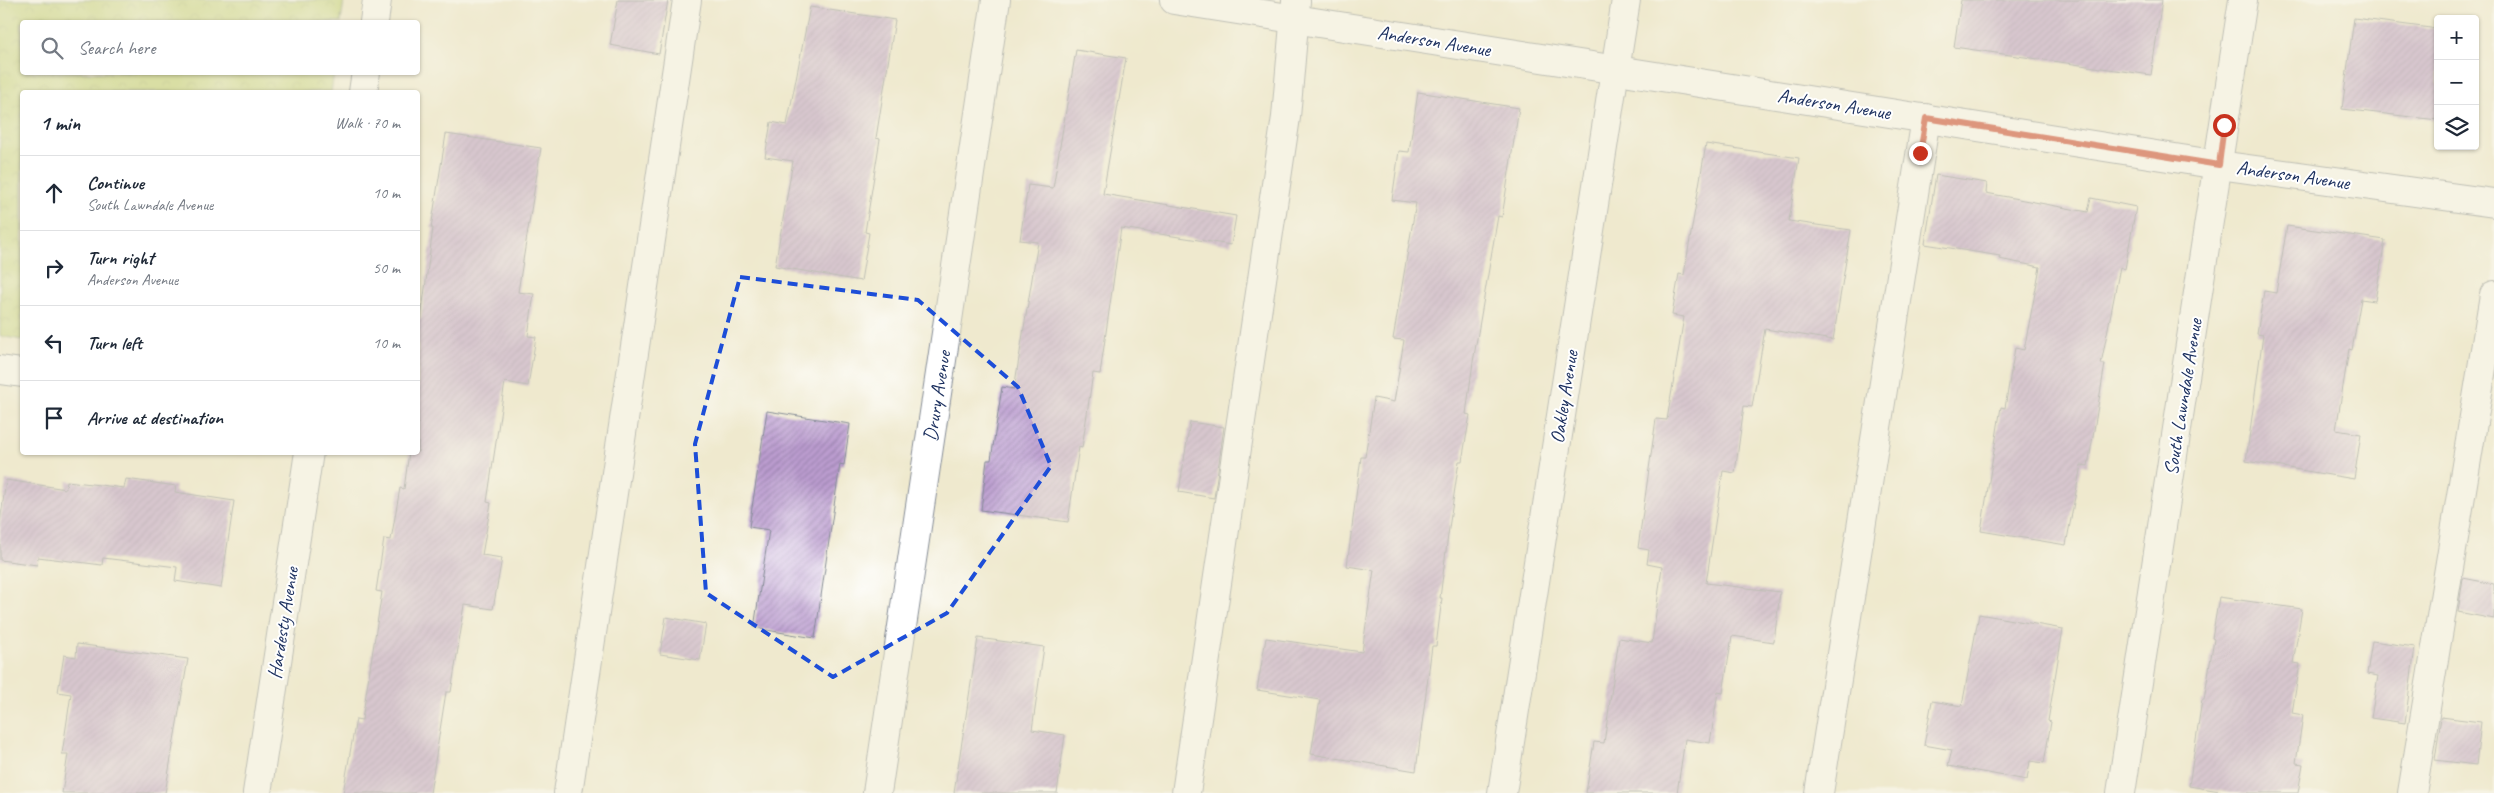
<!DOCTYPE html>
<html lang="en">
<head>
<meta charset="utf-8">
<style>
	:root { --surface:#fff; --page:#f6f6f7; --text:#1f2937; --muted:#747a83; --line:#e0e1e3 }
	body { margin:0; font-family:Caveat,sans-serif; background:var(--page); color:var(--text) }
	.controls { position:absolute; right:15px; top:15px; display:grid; overflow:hidden; border-radius:5px; box-shadow:0 1px 4px #0004 }
	.controls button { width:45px; height:45px; display:grid; place-items:center; padding:0; border:0; border-bottom:1px solid var(--line); background:var(--surface); color:var(--text); font:25px sans-serif }
	.stop { position:absolute; width:15px; height:15px; margin:-11px; border:4px solid #c8321e; border-radius:50%; background:#fff }
	.stop.end { background:#c8321e; border-color:#fff; box-shadow:0 1px 5px #0008 }
	.list { margin:0; padding:0; list-style:none }
	h2 { display:flex; justify-content:space-between; align-items:center; height:65px; margin:0; padding:0 20px; font-size:21px }
	h2 small { font-size:16px; font-weight:400; color:var(--muted) }
	.list li { display:grid; grid-template-columns:32px 1fr auto; gap:15px; align-items:center; box-sizing:border-box; height:75px; padding:0 20px; border-top:1px solid var(--line) }
	.list b { display:block; font-size:19px; white-space:nowrap }
	.list p { margin:0; font-size:16px; white-space:nowrap; color:var(--muted) }
	.list em { font-size:16px; font-style:normal; color:var(--muted) }
	.icon { flex:none; width:28px; height:28px; fill:none; stroke:currentColor; stroke-width:2; stroke-linecap:round; stroke-linejoin:round }
	.map { position:relative; flex:none; width:2494px; height:793px; overflow:hidden }
	.search { position:absolute; background:var(--surface); box-shadow:0 1px 4px #0004; left:20px; top:20px; width:400px; height:55px; display:flex; align-items:center; gap:12px; box-sizing:border-box; padding:0 18px; border-radius:5px; color:var(--muted); font-size:19px }
	.panel { position:absolute; background:var(--surface); box-shadow:0 1px 4px #0004; left:20px; top:90px; width:400px; height:365px; border-radius:5px }
	.map>svg:first-child { display:block }
	.park { fill:url(#park-crowns); stroke:#6d8068 }
	.building { fill:url(#building-hatch) }
	.lines { fill:none; stroke-linecap:round; stroke-linejoin:round }
	.minor-casing { stroke:#858c96; stroke-width:30 }
	.minor { stroke:#fff; stroke-width:28 }
	.route { stroke:#c8321e; stroke-width:6 }
	.marked { fill:none; stroke:#1d4ed8; stroke-width:4; stroke-dasharray:10 6; stroke-linejoin:round }
	.labels { text-anchor:middle; dominant-baseline:central; stroke-width:4; stroke-linejoin:round; paint-order:stroke }
	.street-label { font-size:20px; fill:#1b2f5e; stroke:#fff }
</style>
</head>
<body>
<div class="map">
<svg width="2494" height="793" viewBox="0 0 2494 793">
	<defs>
		<pattern id="park-crowns" width="20" height="18" patternUnits="userSpaceOnUse" patternTransform="scale(1.25)"><rect width="20" height="18" fill="#bfd072"/><path d="M2 6a3 3 0 1 1 6 0M12 15a3 3 0 1 1 6 0" fill="none" stroke="#a4b365"/></pattern>
		<pattern id="building-hatch" width="6" height="6" patternUnits="userSpaceOnUse" patternTransform="scale(1.25)"><rect width="6" height="6" fill="#bb9ccf"/><path d="M-1 1l2-2M0 6l6-6M5 7l2-2" fill="none" stroke="#9780ab"/></pattern>
	</defs>
	<rect width="100%" height="100%" fill="#fff"/>
	<filter id="ink" filterUnits="userSpaceOnUse"><feTurbulence type="fractalNoise" baseFrequency=".02" numOctaves="2"/><feDisplacementMap in="SourceGraphic" scale="10" xChannelSelector="R" yChannelSelector="G"/><feConvolveMatrix kernelMatrix="1 2 1 2 8 2 1 2 1" color-interpolation-filters="sRGB"/></filter>
	<filter id="wash" filterUnits="userSpaceOnUse"><feTurbulence type="fractalNoise" baseFrequency=".0096" numOctaves="4" result="noise"/><feDisplacementMap in="SourceGraphic" scale="20" xChannelSelector="R" yChannelSelector="G"/><feGaussianBlur stdDeviation="1.12" result="paint"/><feColorMatrix in="noise" values="0 0 0 0 0 0 0 0 0 0 0 0 0 0 0 0 0 1.4 0 .05"/><feComposite in="paint" operator="in"/></filter>
	<g filter="url(#wash)">
		<rect width="100%" height="100%" fill="#efe9ce"/>
		<!-- park -->
		<polygon class="park" points="0,0 344,0 341,22 22,22 22,72 334,73 331,92 22,92 22,340 0,336"/>
		<g id="blocks">
			<!-- building -->
			<g class="building">
				<polygon points="618,0 668,0 659,54 610,45"/>
				<polygon points="1961,0 2162,0 2151,75 1954,47"/>
				<polygon points="810,7 895,20 876,138 880,139 865,232 869,233 861,281 775,266 793,161 765,157 771,122 787,125"/>
				<polygon points="2354,18 2438,29 2438,120 2342,109"/>
				<polygon points="1076,50 1126,58 1103,194 1236,216 1231,245 1121,228 1100,374 1093,373 1082,448 1079,447 1068,522 981,510 987,460 991,460 1002,387 1014,389 1038,242 1020,240 1028,185 1053,188"/>
				<polygon points="1418,92 1519,108 1502,217 1498,216 1473,362 1466,414 1470,415 1462,461 1459,461 1448,535 1440,598 1442,598 1436,646 1432,646 1416,771 1311,754 1320,700 1257,690 1266,638 1362,652 1374,570 1347,566 1361,457 1365,457 1374,398 1394,402 1404,340 1393,339 1416,203 1392,200 1399,151 1409,152"/>
				<polygon points="446,134 541,148 518,292 534,294 528,336 536,337 528,386 505,382 487,502 491,503 482,555 502,558 493,609 465,605 451,692 446,692 430,793 343,793 356,719 362,720 382,592 376,591 384,539 391,540 400,488 404,489 409,452 418,452 418,319 421,319 433,228 431,228"/>
				<polygon points="1706,144 1799,158 1789,221 1851,230 1833,340 1765,329 1752,407 1744,406 1735,473 1723,471 1706,583 1780,592 1774,642 1732,636 1723,693 1718,692 1710,743 1685,739 1677,793 1586,793 1594,742 1604,743 1619,638 1652,643 1662,567 1647,564 1649,550 1638,548 1656,419 1667,420 1684,317 1672,315 1679,274 1684,275"/>
				<polygon points="1936,175 1987,183 1986,193 2088,212 2091,198 2136,207 2125,269 2120,267 2101,364 2105,364 2088,466 2081,465 2066,545 1981,531 2001,407 2005,408 2015,348 2024,350 2040,267 1999,259 2000,256 1925,244"/>
				<polygon points="2287,226 2385,240 2375,301 2361,299 2352,350 2349,349 2336,430 2361,434 2354,479 2246,461 2263,335 2257,334 2264,291 2276,293"/>
				<polygon points="767,411 850,424 844,465 840,464 815,638 754,628 769,530 749,527"/>
				<polygon points="1190,422 1224,427 1214,498 1179,492"/>
				<polygon points="126,479 176,486 175,492 234,501 221,588 175,581 177,567 103,558 102,565 38,557 37,565 0,560 0,523 6,480 66,489 67,481 124,488"/>
				<polygon points="2463,578 2494,584 2494,619 2458,612"/>
				<polygon points="2219,597 2302,609 2293,663 2300,664 2292,713 2303,715 2296,763 2303,764 2298,793 2232,793 2189,786 2202,700 2204,700 2214,639 2212,638"/>
				<polygon points="1979,614 2063,629 2048,721 2051,722 2044,763 2030,761 2027,780 1948,766 1952,750 1924,745 1932,701 1962,706"/>
				<polygon points="666,617 706,624 700,660 660,654"/>
				<polygon points="978,638 1044,647 1032,730 1065,735 1057,793 954,793"/>
				<polygon points="2372,641 2415,647 2405,723 2371,718 2378,676 2367,674"/>
				<polygon points="77,644 188,659 165,793 62,793 68,754 62,754 71,694 58,692 64,655 76,657"/>
				<polygon points="2441,717 2481,722 2476,765 2435,760"/>
			</g>
		</g>
	</g>
	<g filter="url(#ink)">
		<use href="#blocks" fill-opacity="0" stroke="#858c96" stroke-width="1"/>
		<g class="lines">
			<defs>
				<g id="minor">
					<polyline points="1174,0 2219,165 2494,203"/>
					<polyline points="374,22 377,0"/>
					<polyline points="363,92 366,72"/>
					<polyline points="0,370 22,373"/>
					<polyline points="257,793 309,452"/>
					<polyline points="568,793 687,0"/>
					<polyline points="877,793 996,0"/>
					<polyline points="1186,793 1286,117 1296,1"/>
					<polyline points="1502,793 1626,0"/>
					<polyline points="1819,793 1926,118"/>
					<polyline points="2121,793 2243,0"/>
					<polyline points="2412,793 2494,295"/>
				</g>
			</defs>
			<!-- minor casing -->
			<use href="#minor" class="minor-casing"/>
			<!-- minor -->
			<use href="#minor" class="minor"/>
		</g>
	</g>
	<g class="lines" filter="url(#ink)">
		<!-- route -->
		<polyline class="route" points="1920,153 1926,118 2219,165 2224,125"/>
	</g>
	<!-- marked area -->
	<path d="M0 0H2494V793H0ZM740,277L918,300L1018,387L1051,466L947,613L833,677L706,593L695,444Z" fill="#efe9ce" fill-opacity=".55" fill-rule="evenodd"/>
	<path class="marked" d="M740,277L918,300L1018,387L1051,466L947,613L833,677L706,593L695,444Z"/>
	<g class="labels">
		<!-- street labels -->
		<g class="street-label">
			<text transform="translate(1434 41) rotate(9)">Anderson Avenue</text>
			<text transform="translate(1834 104) rotate(9)">Anderson Avenue</text>
			<text transform="translate(2293 175) rotate(8)">Anderson Avenue</text>
			<text transform="translate(937 396) rotate(-81)">Drury Avenue</text>
			<text transform="translate(1564 397) rotate(-81)">Oakley Avenue</text>
			<text transform="translate(2183 397) rotate(-81)">South Lawndale Avenue</text>
			<text transform="translate(283 623) rotate(-81)">Hardesty Avenue</text>
		</g>
	</g>
</svg>
<div class="controls">
<button>+</button>
<button>−</button>
<button><svg class="icon" aria-label="layers" viewBox="0 0 24 24"><path d="M12 4l9 5-9 5-9-5zM3 14l9 5 9-5"/></svg></button>
</div>
<div class="stop" style="left:2224px;top:125px"></div>
<div class="stop end" style="left:1920px;top:153px"></div>
<div class="search"><svg class="icon" aria-label="search" viewBox="0 0 24 24"><circle cx="10" cy="10" r="6"/><path d="M15 15l6 6"/></svg>Search here</div>
<section class="panel">
<h2>1 min<small>Walk · 70 m</small></h2>
<ul class="list">
<li><svg class="icon" aria-label="ahead" viewBox="0 0 24 24"><path d="M12 20V5M6 11l6-6 6 6"/></svg><div><b>Continue</b><p>South Lawndale Avenue</p></div><em>10 m</em></li>
<li><svg class="icon" aria-label="right" viewBox="0 0 24 24"><path d="M7 20v-9h11M14 6l5 5-5 5"/></svg><div><b>Turn right</b><p>Anderson Avenue</p></div><em>50 m</em></li>
<li><svg class="icon" aria-label="left" viewBox="0 0 24 24"><path d="M17 20v-9H6M10 6l-5 5 5 5"/></svg><div><b>Turn left</b></div><em>10 m</em></li>
<li><svg class="icon" aria-label="arrive" viewBox="0 0 24 24"><path d="M6 21V4h12l-3 4 3 4H6"/></svg><div><b>Arrive at destination</b></div></li>
</ul>
</section>
</div>
</body>
</html>
